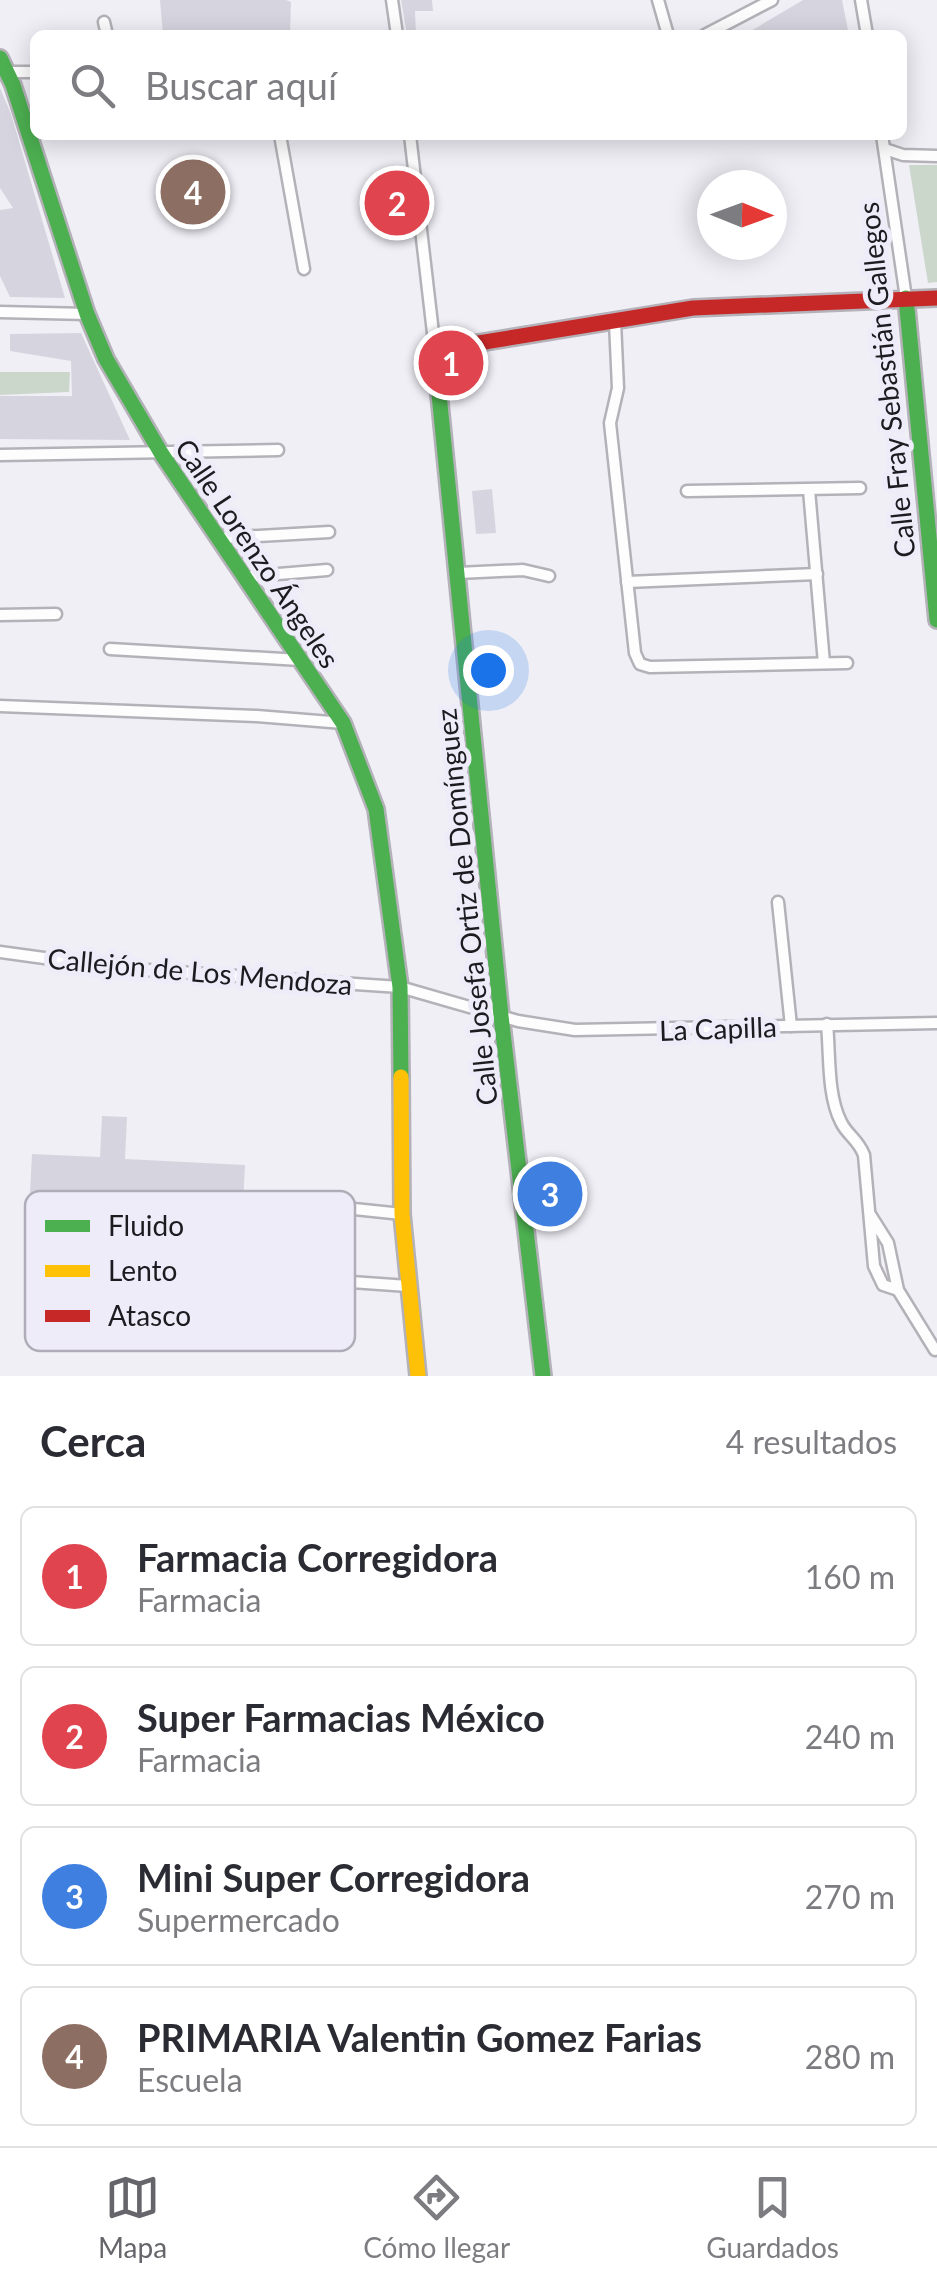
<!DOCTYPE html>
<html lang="es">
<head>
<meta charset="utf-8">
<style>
	:root { --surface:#fff; --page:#f7f7f7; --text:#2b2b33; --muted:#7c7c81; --line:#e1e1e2; --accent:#66656b }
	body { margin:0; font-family:Lato,sans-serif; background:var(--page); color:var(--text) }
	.compass { position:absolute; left:697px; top:170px; width:90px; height:90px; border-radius:50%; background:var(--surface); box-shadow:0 5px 25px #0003; rotate:91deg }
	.you { position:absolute; left:488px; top:670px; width:35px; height:35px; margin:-25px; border:8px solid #fff; border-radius:50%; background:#1a73e8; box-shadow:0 0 0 15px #1a73e833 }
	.badge { display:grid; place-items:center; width:65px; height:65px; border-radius:50%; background:var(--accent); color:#fff; font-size:32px; font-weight:700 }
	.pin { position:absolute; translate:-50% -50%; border:5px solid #fff; box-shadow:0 2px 10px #0006 }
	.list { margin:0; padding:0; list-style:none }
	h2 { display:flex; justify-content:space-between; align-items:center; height:130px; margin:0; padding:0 40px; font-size:42px }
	h2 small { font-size:32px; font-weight:400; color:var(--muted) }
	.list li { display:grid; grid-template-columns:65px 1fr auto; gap:30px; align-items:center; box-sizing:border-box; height:140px; margin:0 20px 20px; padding:0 20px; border:2px solid var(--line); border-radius:15px }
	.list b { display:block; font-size:38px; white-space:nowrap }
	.list p { margin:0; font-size:32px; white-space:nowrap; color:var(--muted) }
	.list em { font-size:32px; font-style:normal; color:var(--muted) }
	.icon { flex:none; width:55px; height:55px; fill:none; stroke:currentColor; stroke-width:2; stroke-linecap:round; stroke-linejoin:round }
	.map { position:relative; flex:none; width:937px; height:1376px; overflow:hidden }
	.search { position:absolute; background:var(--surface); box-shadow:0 5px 25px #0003; left:30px; right:30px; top:30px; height:110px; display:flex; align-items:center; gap:25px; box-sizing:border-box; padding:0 35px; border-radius:15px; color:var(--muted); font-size:38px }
	.sheet { height:770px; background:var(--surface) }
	nav { display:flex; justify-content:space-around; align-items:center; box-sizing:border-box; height:140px; border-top:2px solid var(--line); background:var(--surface); font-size:28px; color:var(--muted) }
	nav a { display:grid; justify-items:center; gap:5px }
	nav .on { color:var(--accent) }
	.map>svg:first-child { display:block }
	.green { fill:#ccd7cc }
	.building { fill:#d6d5df }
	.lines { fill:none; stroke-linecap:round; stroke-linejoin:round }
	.street-casing { stroke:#b4b2b8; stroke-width:15 }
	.fast-casing { stroke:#b4b2b8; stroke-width:20 }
	.slow-casing { stroke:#b4b2b8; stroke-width:20 }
	.jam-casing { stroke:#b4b2b8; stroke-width:20 }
	.street { stroke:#fdfdfe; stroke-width:10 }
	.fast { stroke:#4caf50; stroke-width:15 }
	.slow { stroke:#ffc107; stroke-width:15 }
	.jam { stroke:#c62828; stroke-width:15 }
	.labels { text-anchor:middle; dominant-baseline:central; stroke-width:10; stroke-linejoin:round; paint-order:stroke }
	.street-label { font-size:28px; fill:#1c1b20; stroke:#efecf9 }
	.key { fill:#efecf9; stroke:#b0adb8; stroke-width:2.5 }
	.key-label { font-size:28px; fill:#1c1b20 }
</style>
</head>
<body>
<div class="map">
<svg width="937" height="1376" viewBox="0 0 937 1376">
	<rect width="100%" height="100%" fill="#f0eff6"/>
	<!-- green -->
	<g class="green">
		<polygon points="909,165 937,165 937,282 928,283"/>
		<polygon points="0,372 70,372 69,392 0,395"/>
	</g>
	<!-- building -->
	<g class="building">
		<polygon points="160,0 286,0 291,2 290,35 163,35"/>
		<polygon points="401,0 432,0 433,11 415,11 416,35 407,35"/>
		<polygon points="803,0 842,0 849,35 744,35"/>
		<polygon points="0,88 11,114 65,298 10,297 0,276 0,210 13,208 0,188"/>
		<polygon points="81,333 130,440 0,439 0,396 72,396 71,361 10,351 10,334"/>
		<polygon points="492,489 496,533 476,534 472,491"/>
		<polygon points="102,1116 127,1117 125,1159 245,1165 238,1300 25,1289 32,1154 100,1157"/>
	</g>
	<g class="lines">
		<defs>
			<g id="street">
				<polyline points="392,0 397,35"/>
				<polyline points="658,0 668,35"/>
				<polyline points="861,0 867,35"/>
				<polyline points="104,22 107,35"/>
				<polyline points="705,35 772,0"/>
				<polyline points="6,72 35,72"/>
				<polyline points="280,135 304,269"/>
				<polyline points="410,135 435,350"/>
				<polyline points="882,135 906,298"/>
				<polyline points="885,149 903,155 937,156"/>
				<polyline points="0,312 87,314"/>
				<polyline points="615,322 618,388 610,423 635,653 640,664 650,667 847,663"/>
				<polyline points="0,455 278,450"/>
				<polyline points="809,490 824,663"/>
				<polyline points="687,491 860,488"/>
				<polyline points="223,538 329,532"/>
				<polyline points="458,573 523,570 549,576"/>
				<polyline points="243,577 327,570"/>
				<polyline points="627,582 817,574"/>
				<polyline points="0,615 56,614"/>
				<polyline points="110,649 300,660"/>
				<polyline points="0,706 257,716 343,723"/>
				<polyline points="778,902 791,1026"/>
				<polyline points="0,952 117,968 400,987 518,1021 575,1030 937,1023"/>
				<path d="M827,1024C830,1054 827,1095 841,1122C847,1135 858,1139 864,1155L874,1266L883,1285L898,1290"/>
				<polyline points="268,1200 402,1214"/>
				<polyline points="871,1216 888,1243 898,1290 935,1350"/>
				<polyline points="266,1276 408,1286"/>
			</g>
			<g id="fast">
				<polyline points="0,58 13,85 87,314 106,359 161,453 343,723 376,809 400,987 401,1077"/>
				<polyline points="906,298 937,620"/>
				<polyline points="435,354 501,1016 543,1376"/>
			</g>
			<polyline id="slow" points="401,1077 402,1214 418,1376"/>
			<polyline id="jam" points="435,354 435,350 693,308 937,298"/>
		</defs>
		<!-- street casing -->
		<use href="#street" class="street-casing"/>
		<!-- fast casing -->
		<use href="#fast" class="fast-casing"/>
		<!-- slow casing -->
		<use href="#slow" class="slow-casing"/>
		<!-- jam casing -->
		<use href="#jam" class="jam-casing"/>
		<!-- street -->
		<use href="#street" class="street"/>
		<!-- fast -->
		<use href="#fast" class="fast"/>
		<!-- slow -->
		<use href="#slow" class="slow"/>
		<!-- jam -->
		<use href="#jam" class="jam"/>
	</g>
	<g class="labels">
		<!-- street labels -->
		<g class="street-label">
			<text transform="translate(886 380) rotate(-96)">Calle Fray Sebastián Gallegos</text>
			<text transform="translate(258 553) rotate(56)">Calle Lorenzo Ángeles</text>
			<text transform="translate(466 907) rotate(-96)">Calle Josefa Ortiz de Domínguez</text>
			<text transform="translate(200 971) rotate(5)">Callejón de Los Mendoza</text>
			<text transform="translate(718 1028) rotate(-2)">La Capilla</text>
		</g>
	</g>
	<!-- legend -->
	<rect x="25" y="1191" width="330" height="160" rx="15" class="key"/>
	<rect x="45" y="1220" width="45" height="12" fill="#4caf50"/>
	<rect x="45" y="1265" width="45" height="12" fill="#ffc107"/>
	<rect x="45" y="1310" width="45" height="12" fill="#c62828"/>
	<g class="key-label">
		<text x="108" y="1236">Fluido</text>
		<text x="108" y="1281">Lento</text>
		<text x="108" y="1326">Atasco</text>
	</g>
</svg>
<svg class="compass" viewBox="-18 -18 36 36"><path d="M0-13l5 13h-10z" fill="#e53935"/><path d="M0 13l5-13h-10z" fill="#7c7c81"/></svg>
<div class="you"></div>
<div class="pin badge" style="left:451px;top:363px;background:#e0444e">1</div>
<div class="pin badge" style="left:397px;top:203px;background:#e0444e">2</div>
<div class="pin badge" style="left:550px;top:1194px;background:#3f7fe0">3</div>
<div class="pin badge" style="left:193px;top:192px;background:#8d6e63">4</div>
<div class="search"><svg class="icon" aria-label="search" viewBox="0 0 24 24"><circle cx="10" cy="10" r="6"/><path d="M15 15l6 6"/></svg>Buscar aquí</div>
</div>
<section class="sheet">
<h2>Cerca<small>4 resultados</small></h2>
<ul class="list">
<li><span class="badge" style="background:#e0444e">1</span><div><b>Farmacia Corregidora</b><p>Farmacia</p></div><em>160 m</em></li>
<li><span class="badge" style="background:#e0444e">2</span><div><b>Super Farmacias México</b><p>Farmacia</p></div><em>240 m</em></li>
<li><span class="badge" style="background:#3f7fe0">3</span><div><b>Mini Super Corregidora</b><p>Supermercado</p></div><em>270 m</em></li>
<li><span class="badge" style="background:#8d6e63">4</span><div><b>PRIMARIA Valentin Gomez Farias</b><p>Escuela</p></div><em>280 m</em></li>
</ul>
</section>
<nav>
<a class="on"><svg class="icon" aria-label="map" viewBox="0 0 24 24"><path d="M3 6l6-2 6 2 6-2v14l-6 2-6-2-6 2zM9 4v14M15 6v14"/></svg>Mapa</a>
<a><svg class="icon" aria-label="directions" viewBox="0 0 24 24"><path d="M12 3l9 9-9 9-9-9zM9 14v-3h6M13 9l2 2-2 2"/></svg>Cómo llegar</a>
<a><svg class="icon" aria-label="saved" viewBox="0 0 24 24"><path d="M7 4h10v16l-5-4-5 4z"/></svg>Guardados</a>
</nav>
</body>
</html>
